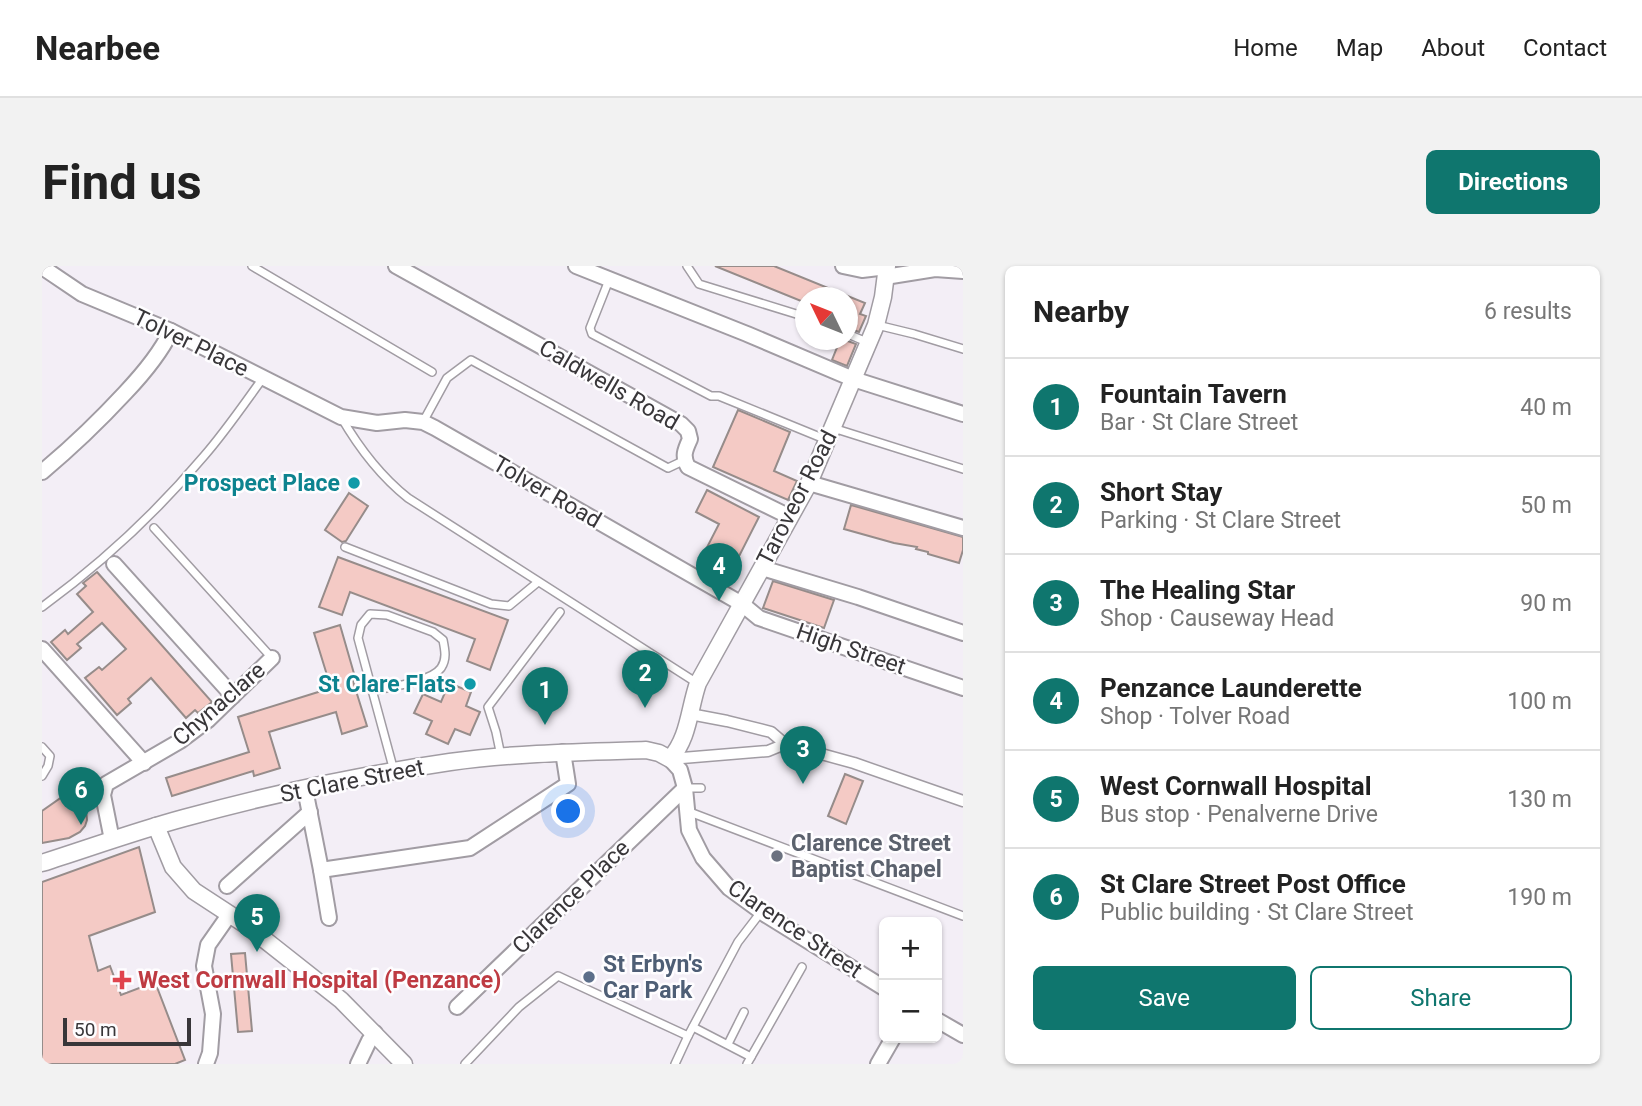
<!DOCTYPE html>
<html lang="en">
<head>
<meta charset="utf-8">
<style>
	:root { --surface:#fff; --page:#f2f2f2; --text:#222; --muted:#767676; --line:#e0e0e0; --accent:#0f766e }
	body { margin:0; font-family:Roboto,sans-serif; background:var(--page); color:var(--text) }
	.controls { position:absolute; right:21px; bottom:21px; display:grid; overflow:hidden; border-radius:10px; box-shadow:0 2px 5px #0004 }
	.controls button { width:63px; height:63px; display:grid; place-items:center; padding:0; border:0; border-bottom:2px solid var(--line); background:var(--surface); color:var(--text); font:35px sans-serif }
	.compass { position:absolute; left:753px; top:21px; width:63px; height:63px; border-radius:50%; background:var(--surface); box-shadow:0 2px 5px #0004; rotate:313deg }
	.scale { position:absolute; left:21px; bottom:18px; width:128px; box-sizing:border-box; padding-left:7px; border:4px solid #383639; border-top:0; font-size:19px; line-height:24px; white-space:nowrap; color:#383639; -webkit-text-stroke:5px #fefdff; paint-order:stroke }
	.you { position:absolute; left:527px; top:546px; width:24px; height:24px; margin:-18px; border:5px solid #fff; border-radius:50%; background:#1a73e8; box-shadow:0 0 0 10px #1a73e833 }
	.badge { display:grid; place-items:center; width:46px; height:46px; border-radius:50%; background:var(--accent); color:#fff; font-size:23px; font-weight:700 }
	.pin { position:absolute; translate:-50% -58px; filter:drop-shadow(0 2px 4px #0008) }
	.pin::after { content:''; position:absolute; top:37px; width:24px; height:21px; background:inherit; clip-path:polygon(0 0,100% 0,50% 100%) }
	.list { margin:0; padding:0; list-style:none }
	h2 { display:flex; justify-content:space-between; align-items:center; height:91px; margin:0; padding:0 28px; font-size:30px }
	h2 small { font-size:23px; font-weight:400; color:var(--muted) }
	.list li { display:grid; grid-template-columns:46px 1fr auto; gap:21px; align-items:center; box-sizing:border-box; height:98px; padding:0 28px; border-top:2px solid var(--line) }
	.list b { display:block; font-size:26px; white-space:nowrap }
	.list p { margin:0; font-size:23px; white-space:nowrap; color:var(--muted) }
	.list em { font-size:23px; font-style:normal; color:var(--muted) }
	.actions { display:flex; gap:14px; padding:21px 28px }
	.actions a { flex:1; padding:16px 0; border:2px solid var(--accent); border-radius:10px; text-align:center; font-size:24px; color:var(--accent) }
	.actions .main { background:var(--accent); color:#fff }
	.map { position:relative; flex:none; width:921px; height:798px; overflow:hidden; border-radius:10px }
	header { display:flex; align-items:center; gap:42px; box-sizing:border-box; height:98px; padding:0 35px; background:var(--surface); border-bottom:2px solid var(--line) }
	header strong { font-size:33px }
	nav { display:flex; gap:38px; margin-inline-start:auto; font-size:24px }
	.intro { display:flex; align-items:center; justify-content:space-between; box-sizing:border-box; height:168px; padding:0 42px }
	h1 { margin:0; font-size:49px }
	.button { padding:18px 32px; border-radius:10px; background:var(--accent); color:#fff; font-size:24px; font-weight:700 }
	main { display:flex; gap:42px; padding:0 42px }
	aside { flex:1; background:var(--surface); border-radius:10px; box-shadow:0 2px 5px #0004 }
	.map>svg:first-child { display:block }
	.building { fill:#f4cac5; stroke:#968c8a; stroke-width:2 }
	.lines { fill:none; stroke-linecap:round; stroke-linejoin:round }
	.service-casing { stroke:#a19ca3; stroke-width:10 }
	.pedestrian-casing { stroke:#a19ca3; stroke-width:13 }
	.minor-casing { stroke:#a19ca3; stroke-width:18 }
	.tertiary-casing { stroke:#a19ca3; stroke-width:19 }
	.service { stroke:#fff; stroke-width:7 }
	.pedestrian { stroke:#fff; stroke-width:10 }
	.minor { stroke:#fff; stroke-width:14 }
	.tertiary { stroke:#fff; stroke-width:16 }
	.culture-dot { fill:#0f9aa8; stroke:#fefdff; stroke-width:2.5 }
	.worship-dot { fill:#6b7280; stroke:#fefdff; stroke-width:2.5 }
	.service-dot { fill:#5c6f8a; stroke:#fefdff; stroke-width:2.5 }
	.health-dot { fill:#e0444e; stroke:#fefdff; stroke-width:2.5 }
	.labels { text-anchor:middle; dominant-baseline:central; stroke-width:5; stroke-linejoin:round; paint-order:stroke }
	.street-label { font-size:23px; fill:#383639; stroke:#fefdff }
	.culture-label { font-size:23px; font-weight:bold; fill:#0d838f; stroke:#fefdff; text-anchor:end }
	.worship-label { font-size:23px; font-weight:bold; fill:#5b616d; stroke:#fefdff; text-anchor:start }
	.service-label { font-size:23px; font-weight:bold; fill:#4e5e75; stroke:#fefdff; text-anchor:start }
	.health-label { font-size:23px; font-weight:bold; fill:#be3a42; stroke:#fefdff; text-anchor:start }
</style>
</head>
<body>
<header>
<strong>Nearbee</strong>
<nav><a>Home</a><a>Map</a><a>About</a><a>Contact</a></nav>
</header>
<div class="intro"><h1>Find us</h1><a class="button">Directions</a></div>
<main>
<div class="map">
<svg width="921" height="798" viewBox="0 0 921 798">
	<rect width="100%" height="100%" fill="#f3eef6"/>
	<!-- building -->
	<g class="building">
		<polygon points="673,0 732,0 823,37 818,48 824,50 817,66 806,62 806,32 764,32 764,37"/>
		<polygon points="798,74 803,74 814,78 805,100 790,94"/>
		<polygon points="696,144 748,166 732,205 755,215 746,234 671,201"/>
		<polygon points="665,224 717,251 688,308 659,293 677,258 654,246"/>
		<polygon points="307,227 326,240 304,275 300,276 283,264"/>
		<polygon points="809,239 921,271 921,284 917,297 886,288 886,286 874,283 875,281 852,277 802,263"/>
		<polygon points="296,291 466,354 448,404 425,395 433,373 308,326 300,349 277,341"/>
		<polygon points="55,306 170,436 156,447 153,444 144,452 109,412 86,433 89,437 75,449 43,412 57,401 60,404 84,383 60,357 35,378 39,382 25,394 9,376 23,364 26,368 51,346 35,328 44,320 41,317"/>
		<polygon points="731,315 792,334 782,362 721,342"/>
		<polygon points="298,359 313,411 310,412 325,460 300,468 294,446 227,466 238,502 212,510 211,505 130,530 124,512 207,486 196,451 289,422 272,367"/>
		<polygon points="407,417 429,426 424,440 438,446 428,469 413,463 406,478 384,468 390,455 372,447 381,428 399,436"/>
		<polygon points="803,508 821,515 804,558 786,550"/>
		<polygon points="30,524 44,544 45,554 43,560 38,566 27,572 0,577 0,545"/>
		<polygon points="97,581 113,646 47,670 56,705 68,700 79,729 113,716 143,794 133,798 0,798 0,616"/>
		<polygon points="203,687 210,765 196,766 189,688"/>
	</g>
	<g class="lines">
		<defs>
			<g id="service">
				<polyline points="210,0 390,106"/>
				<polyline points="645,0 657,18 764,51"/>
				<polyline points="567,14 548,62 550,68 669,130 677,130 785,174"/>
				<polyline points="835,59 872,68 921,83"/>
				<polyline points="806,68 827,77"/>
				<path d="M299,151C317,182 337,209 366,232L655,417"/>
				<polyline points="381,156 405,112 429,94 626,202 643,194"/>
				<polyline points="791,162 921,203"/>
				<polyline points="112,262 230,392"/>
				<polyline points="303,281 449,338 467,340 496,316"/>
				<path d="M0,341C60,297 114,247 162,190C183,166 202,138 221,112"/>
				<path d="M330,425C347,421 389,416 399,402C405,393 403,384 401,374L391,366L345,349L328,348L319,359L316,372L352,505"/>
				<polyline points="0,481 8,490 6,500 0,510"/>
				<polyline points="459,490 454,466 446,441 518,346"/>
				<polyline points="643,522 659,522"/>
				<polyline points="645,545 921,650"/>
				<polyline points="651,761 709,791"/>
				<polyline points="686,778 702,746"/>
				<polyline points="423,798 477,741 516,710 646,770 696,676 719,646"/>
				<polyline points="633,798 646,770"/>
				<polyline points="705,798 760,701"/>
			</g>
			<g id="pedestrian">
				<polyline points="648,448 685,455 729,466 743,478 812,497 921,535"/>
				<polyline points="628,493 726,485 743,478"/>
			</g>
			<g id="minor">
				<path d="M354,0L639,158L646,165L648,173C643,184 640,190 646,201L748,251"/>
				<polyline points="534,0 705,68 811,113 921,148"/>
				<polyline points="801,0 820,4 845,1"/>
				<polyline points="0,1 40,28 129,65 299,151 335,157 363,154 381,156 393,162 700,338 717,352 921,422"/>
				<polyline points="843,11 893,3 921,5"/>
				<path d="M0,206C30,181 57,155 83,127C101,108 118,88 129,65"/>
				<polyline points="767,217 921,262"/>
				<polyline points="72,298 191,430"/>
				<polyline points="720,302 816,331 921,367"/>
				<polyline points="0,383 102,497"/>
				<polyline points="628,493 638,504 643,522 647,564 661,592 687,622 724,649 842,722"/>
				<polyline points="263,523 279,604 428,582 526,518 521,486"/>
				<polyline points="70,574 61,529 64,518 138,475 166,454 230,392"/>
				<polyline points="279,604 287,652"/>
				<polyline points="185,620 268,546"/>
				<polyline points="415,741 643,522"/>
				<polyline points="895,754 921,769"/>
				<polyline points="164,798 168,787 171,748 162,700 166,679 187,649"/>
				<polyline points="316,798 327,775 333,767"/>
				<polyline points="836,798 851,772"/>
			</g>
			<g id="tertiary">
				<polyline points="114,560 131,601 152,625 204,659 299,734 362,798"/>
				<path d="M0,597C47,582 94,565 142,552C229,528 318,509 408,496C473,487 539,486 604,484L617,487L628,493C647,472 647,443 656,417L767,217L834,59L841,31L845,0"/>
			</g>
		</defs>
		<!-- service casing -->
		<use href="#service" class="service-casing"/>
		<!-- pedestrian casing -->
		<use href="#pedestrian" class="pedestrian-casing"/>
		<!-- minor casing -->
		<use href="#minor" class="minor-casing"/>
		<!-- tertiary casing -->
		<use href="#tertiary" class="tertiary-casing"/>
		<!-- service -->
		<use href="#service" class="service"/>
		<!-- pedestrian -->
		<use href="#pedestrian" class="pedestrian"/>
		<!-- minor -->
		<use href="#minor" class="minor"/>
		<!-- tertiary -->
		<use href="#tertiary" class="tertiary"/>
	</g>
	<!-- markers -->
	<g class="culture-dot">
		<circle cx="312" cy="217" r="7"/>
		<circle cx="428" cy="418" r="7"/>
	</g>
	<circle class="worship-dot" cx="735" cy="590" r="7"/>
	<circle class="service-dot" cx="547" cy="711" r="7"/>
	<path class="health-dot" d="M76.5 703.5h7v7h7v7h-7v7h-7v-7h-7v-7h7z"/>
	<g class="labels">
		<!-- street labels -->
		<g class="street-label">
			<text transform="translate(149 77) rotate(26)">Tolver Place</text>
			<text transform="translate(567 119) rotate(30)">Caldwells Road</text>
			<text transform="translate(505 226) rotate(30)">Tolver Road</text>
			<text transform="translate(755 232) rotate(-63)">Taroveor Road</text>
			<text transform="translate(809 383) rotate(19)">High Street</text>
			<text transform="translate(177 438) rotate(-41)">Chynaclare</text>
			<text transform="translate(310 515) rotate(-11)">St Clare Street</text>
			<text transform="translate(529 631) rotate(-44)">Clarence Place</text>
			<text transform="translate(753 663) rotate(34)">Clarence Street</text>
		</g>
		<!-- culture labels -->
		<g class="culture-label">
			<text x="298" y="217">Prospect Place</text>
			<text x="414" y="418">St Clare Flats</text>
		</g>
		<!-- worship labels -->
		<g class="worship-label">
			<text x="749" y="577">Clarence Street<tspan x="749" dy="26">Baptist Chapel</tspan></text>
		</g>
		<!-- service labels -->
		<g class="service-label">
			<text x="561" y="698">St Erbyn's<tspan x="561" dy="26">Car Park</tspan></text>
		</g>
		<!-- health labels -->
		<g class="health-label">
			<text x="96" y="714">West Cornwall Hospital (Penzance)</text>
		</g>
	</g>
</svg>
<div class="controls">
<button>+</button>
<button>−</button>
</div>
<svg class="compass" viewBox="-18 -18 36 36"><path d="M0-13l5 13h-10z" fill="#e53935"/><path d="M0 13l5-13h-10z" fill="#767676"/></svg>
<div class="scale">50 m</div>
<div class="you"></div>
<div class="pin badge" style="left:503px;top:459px">1</div>
<div class="pin badge" style="left:603px;top:442px">2</div>
<div class="pin badge" style="left:761px;top:518px">3</div>
<div class="pin badge" style="left:677px;top:335px">4</div>
<div class="pin badge" style="left:215px;top:686px">5</div>
<div class="pin badge" style="left:39px;top:559px">6</div>
</div>
<aside>
<h2>Nearby<small>6 results</small></h2>
<ul class="list">
<li><span class="badge">1</span><div><b>Fountain Tavern</b><p>Bar · St Clare Street</p></div><em>40 m</em></li>
<li><span class="badge">2</span><div><b>Short Stay</b><p>Parking · St Clare Street</p></div><em>50 m</em></li>
<li><span class="badge">3</span><div><b>The Healing Star</b><p>Shop · Causeway Head</p></div><em>90 m</em></li>
<li><span class="badge">4</span><div><b>Penzance Launderette</b><p>Shop · Tolver Road</p></div><em>100 m</em></li>
<li><span class="badge">5</span><div><b>West Cornwall Hospital</b><p>Bus stop · Penalverne Drive</p></div><em>130 m</em></li>
<li><span class="badge">6</span><div><b>St Clare Street Post Office</b><p>Public building · St Clare Street</p></div><em>190 m</em></li>
</ul>
<div class="actions"><a class="main">Save</a><a>Share</a></div>
</aside>
</main>
</body>
</html>
